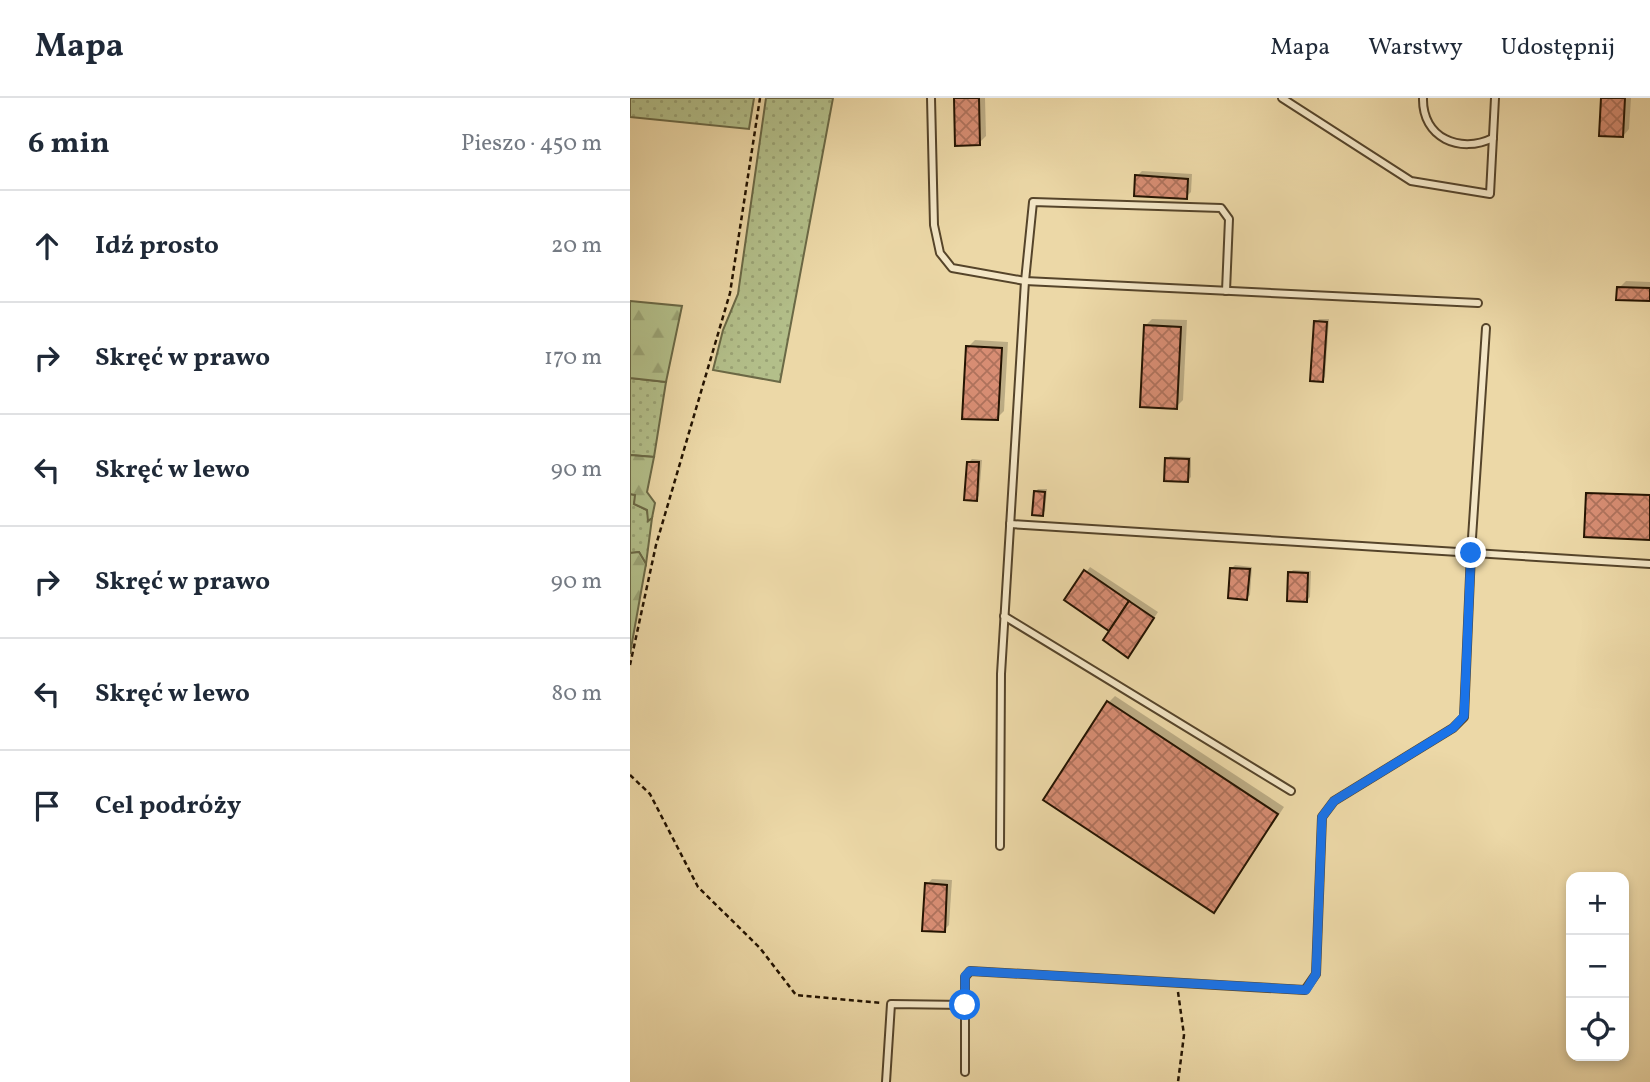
<!DOCTYPE html>
<html lang="pl">
<head>
<meta charset="utf-8">
<style>
	:root { --surface:#fff; --page:#f2f2f3; --text:#1f2937; --muted:#747a83; --line:#e0e1e3 }
	body { margin:0; font-family:Vollkorn,serif; background:var(--page); color:var(--text) }
	.controls { position:absolute; right:21px; bottom:21px; display:grid; overflow:hidden; border-radius:14px; box-shadow:0 4px 10px #0003 }
	.controls button { width:63px; height:63px; display:grid; place-items:center; padding:0; border:0; border-bottom:2px solid var(--line); background:var(--surface); color:var(--text); font:35px sans-serif }
	.stop { position:absolute; width:21px; height:21px; margin:-16px; border:5px solid #1a73e8; border-radius:50%; background:#fff }
	.stop.end { background:#1a73e8; border-color:#fff; box-shadow:0 2px 7px #0008 }
	.list { margin:0; padding:0; list-style:none }
	h2 { display:flex; justify-content:space-between; align-items:center; height:91px; margin:0; padding:0 28px; font-size:30px }
	h2 small { font-size:23px; font-weight:400; color:var(--muted) }
	.list li { display:grid; grid-template-columns:46px 1fr auto; gap:21px; align-items:center; box-sizing:border-box; height:112px; padding:0 28px; border-top:2px solid var(--line) }
	.list b { display:block; font-size:26px; white-space:nowrap }
	.list em { font-size:23px; font-style:normal; color:var(--muted) }
	.icon { flex:none; width:38px; height:38px; fill:none; stroke:currentColor; stroke-width:2; stroke-linecap:round; stroke-linejoin:round }
	.map { position:relative; flex:none; width:1020px; height:984px; overflow:hidden }
	header { display:flex; align-items:center; gap:42px; box-sizing:border-box; height:98px; padding:0 35px; background:var(--surface); border-bottom:2px solid var(--line) }
	header strong { font-size:33px }
	nav { display:flex; gap:38px; margin-inline-start:auto; font-size:24px }
	main { display:flex }
	aside { flex:1; background:var(--surface) }
	.map>svg:first-child { display:block }
	.grass { fill:url(#grass-dots); stroke:#6b6946; stroke-width:2 }
	.forest { fill:url(#forest-firs); stroke:#6b6946; stroke-width:2 }
	.shadow { fill:#0003 }
	.building { fill:url(#building-cross-hatch); stroke:#231301; stroke-width:2 }
	.lines { fill:none; stroke-linecap:round; stroke-linejoin:round }
	.service-casing { stroke:#55442a; stroke-width:10 }
	.path { stroke:#231301; stroke-width:2.5; stroke-dasharray:5 3.5; stroke-linecap:butt }
	.service { stroke:#f3e6c6; stroke-width:6 }
	.route { stroke:#1a73e8; stroke-width:9 }
</style>
</head>
<body>
<header>
<strong>Mapa</strong>
<nav><a>Mapa</a><a>Warstwy</a><a>Udostępnij</a></nav>
</header>
<main>
<aside>
<h2>6 min<small>Pieszo · 450 m</small></h2>
<ul class="list">
<li><svg class="icon" aria-label="ahead" viewBox="0 0 24 24"><path d="M12 20V5M6 11l6-6 6 6"/></svg><div><b>Idź prosto</b></div><em>20 m</em></li>
<li><svg class="icon" aria-label="right" viewBox="0 0 24 24"><path d="M7 20v-9h11M14 6l5 5-5 5"/></svg><div><b>Skręć w prawo</b></div><em>170 m</em></li>
<li><svg class="icon" aria-label="left" viewBox="0 0 24 24"><path d="M17 20v-9H6M10 6l-5 5 5 5"/></svg><div><b>Skręć w lewo</b></div><em>90 m</em></li>
<li><svg class="icon" aria-label="right" viewBox="0 0 24 24"><path d="M7 20v-9h11M14 6l5 5-5 5"/></svg><div><b>Skręć w prawo</b></div><em>90 m</em></li>
<li><svg class="icon" aria-label="left" viewBox="0 0 24 24"><path d="M17 20v-9H6M10 6l-5 5 5 5"/></svg><div><b>Skręć w lewo</b></div><em>80 m</em></li>
<li><svg class="icon" aria-label="arrive" viewBox="0 0 24 24"><path d="M6 21V4h12l-3 4 3 4H6"/></svg><div><b>Cel podróży</b></div></li>
</ul>
</aside>
<div class="map">
<svg width="1020" height="984" viewBox="0 0 1020 984">
	<defs>
		<pattern id="grass-dots" width="8" height="8" patternUnits="userSpaceOnUse" patternTransform="scale(1.75)"><rect width="8" height="8" fill="#b3bf8a"/><path d="M2 2h.1M6 6h.1" fill="none" stroke="#9aa375" stroke-width="1.8" stroke-linecap="round"/></pattern>
		<pattern id="forest-firs" width="22" height="20" patternUnits="userSpaceOnUse" patternTransform="scale(1.75)"><rect width="22" height="20" fill="#b3bf8a"/><path d="M5 1l3.5 6h-7zM16 11l3.5 6h-7z" fill="#9aa375"/></pattern>
		<pattern id="building-cross-hatch" width="8" height="8" patternUnits="userSpaceOnUse" patternTransform="scale(1.75)"><rect width="8" height="8" fill="#d78d73"/><path d="M0 0l8 8M0 8l8-8" fill="none" stroke="#ae725c"/></pattern>
	</defs>
	<rect width="100%" height="100%" fill="#ecd8a7"/>
	<filter id="stains"><feTurbulence type="fractalNoise" baseFrequency=".00286" numOctaves="4"/><feColorMatrix values="0 0 0 0 .2 0 0 0 0 .09 0 0 0 0 .02 0 0 0 .5 -.17"/></filter>
	<radialGradient id="worn" r=".72"><stop offset=".6" stop-color="#630" stop-opacity="0"/><stop offset="1" stop-color="#630" stop-opacity=".3"/></radialGradient>
	<!-- grass -->
	<g class="grass">
		<polygon points="0,0 124,0 119,31 0,19"/>
		<polygon points="136,0 203,0 150,284 83,272 93,232 108,196"/>
		<polygon points="0,280 36,284 24,359 0,357"/>
		<polygon points="0,396 6,397 4,406 17,412 19,422 22,420 16,466 9,454 0,455"/>
	</g>
	<!-- forest -->
	<g class="forest">
		<polygon points="0,203 52,208 36,284 0,280"/>
		<polygon points="0,357 24,359 17,394 25,405 22,420 18,423 17,412 4,406 5,397 0,396"/>
		<polygon points="9,454 16,466 0,556 0,455"/>
	</g>
	<!-- shadow -->
	<g class="shadow">
		<polygon points="326,0 355,0 356,38 349,45"/>
		<polygon points="972,0 1001,0 999,31 993,38"/>
		<polygon points="512,73 562,76 561,94 556,99 507,78"/>
		<polygon points="996,183 1020,184 1020,201 989,190"/>
		<polygon points="522,221 557,222 553,302 546,309 515,228"/>
		<polygon points="689,221 699,221 695,279 692,282 686,224"/>
		<polygon points="345,242 378,244 374,313 367,320 338,249"/>
		<polygon points="540,358 561,359 561,379 558,382 537,361"/>
		<polygon points="342,361 352,362 349,398 346,401 339,364"/>
		<polygon points="408,391 417,391 415,413 412,416 405,394"/>
		<polygon points="958,394 1020,397 1020,440 957,395"/>
		<polygon points="605,467 622,469 620,497 617,500 602,470"/>
		<polygon points="460,469 528,514 502,553 481,533 436,502"/>
		<polygon points="663,472 681,473 680,499 677,502 660,475"/>
		<polygon points="485,598 654,709 590,806 584,812 478,605"/>
		<polygon points="302,781 322,782 319,827 314,832 297,786"/>
	</g>
	<!-- building -->
	<g class="building">
		<polygon points="324,0 349,0 350,47 325,48"/>
		<polygon points="971,0 995,0 993,39 969,38"/>
		<polygon points="505,77 558,81 557,101 504,98"/>
		<polygon points="987,189 1020,190 1020,203 986,202"/>
		<polygon points="684,223 697,224 693,284 680,283"/>
		<polygon points="514,227 551,229 547,311 510,309"/>
		<polygon points="336,248 372,250 368,322 332,321"/>
		<polygon points="535,360 559,361 558,384 534,383"/>
		<polygon points="337,364 349,364 347,403 334,402"/>
		<polygon points="404,393 415,394 413,418 402,417"/>
		<polygon points="956,395 1020,397 1020,442 954,439"/>
		<polygon points="600,470 620,471 617,502 598,500"/>
		<polygon points="454,472 499,503 479,533 434,502"/>
		<polygon points="658,474 678,475 677,504 657,503"/>
		<polygon points="499,503 524,520 498,560 473,542"/>
		<polygon points="477,603 648,716 584,815 413,702"/>
		<polygon points="295,785 317,787 315,834 292,833"/>
	</g>
	<g class="lines">
		<defs>
			<g id="service">
				<polyline points="301,0 304,127 310,155 322,170 395,183 848,205"/>
				<polyline points="652,0 781,83 860,96 865,0"/>
				<path d="M793,0C792,40 830,56 863,40"/>
				<polyline points="380,426 1020,466"/>
				<polyline points="374,518 661,693"/>
				<polyline points="370,748 371,576 395,183 403,104 591,110 599,121 596,193"/>
				<polyline points="335,974 335,879 340,873 675,892 686,876 692,719 704,703 823,630 834,619 841,455 856,230"/>
				<polyline points="256,984 261,906 335,907"/>
			</g>
		</defs>
		<!-- service casing -->
		<use href="#service" class="service-casing"/>
		<!-- path -->
		<g class="path">
			<polyline points="0,567 26,447 100,195 130,0"/>
			<polyline points="0,677 20,696 68,789 130,850 166,897 251,905"/>
			<polyline points="548,894 554,937 548,984"/>
		</g>
		<!-- service -->
		<use href="#service" class="service"/>
	</g>
	<g class="lines">
		<!-- route -->
		<polyline class="route" points="335,907 335,878 340,873 676,892 686,876 692,719 704,703 823,630 834,618 841,455"/>
	</g>
	<rect width="100%" height="100%" filter="url(#stains)"/>
	<rect width="100%" height="100%" fill="url(#worn)"/>
</svg>
<div class="controls">
<button>+</button>
<button>−</button>
<button><svg class="icon" aria-label="locate" viewBox="0 0 24 24"><circle cx="12" cy="12" r="6"/><path d="M12 2v4M12 18v4M2 12h4M18 12h4"/></svg></button>
</div>
<div class="stop" style="left:335px;top:907px"></div>
<div class="stop end" style="left:841px;top:455px"></div>
</div>
</main>
</body>
</html>
